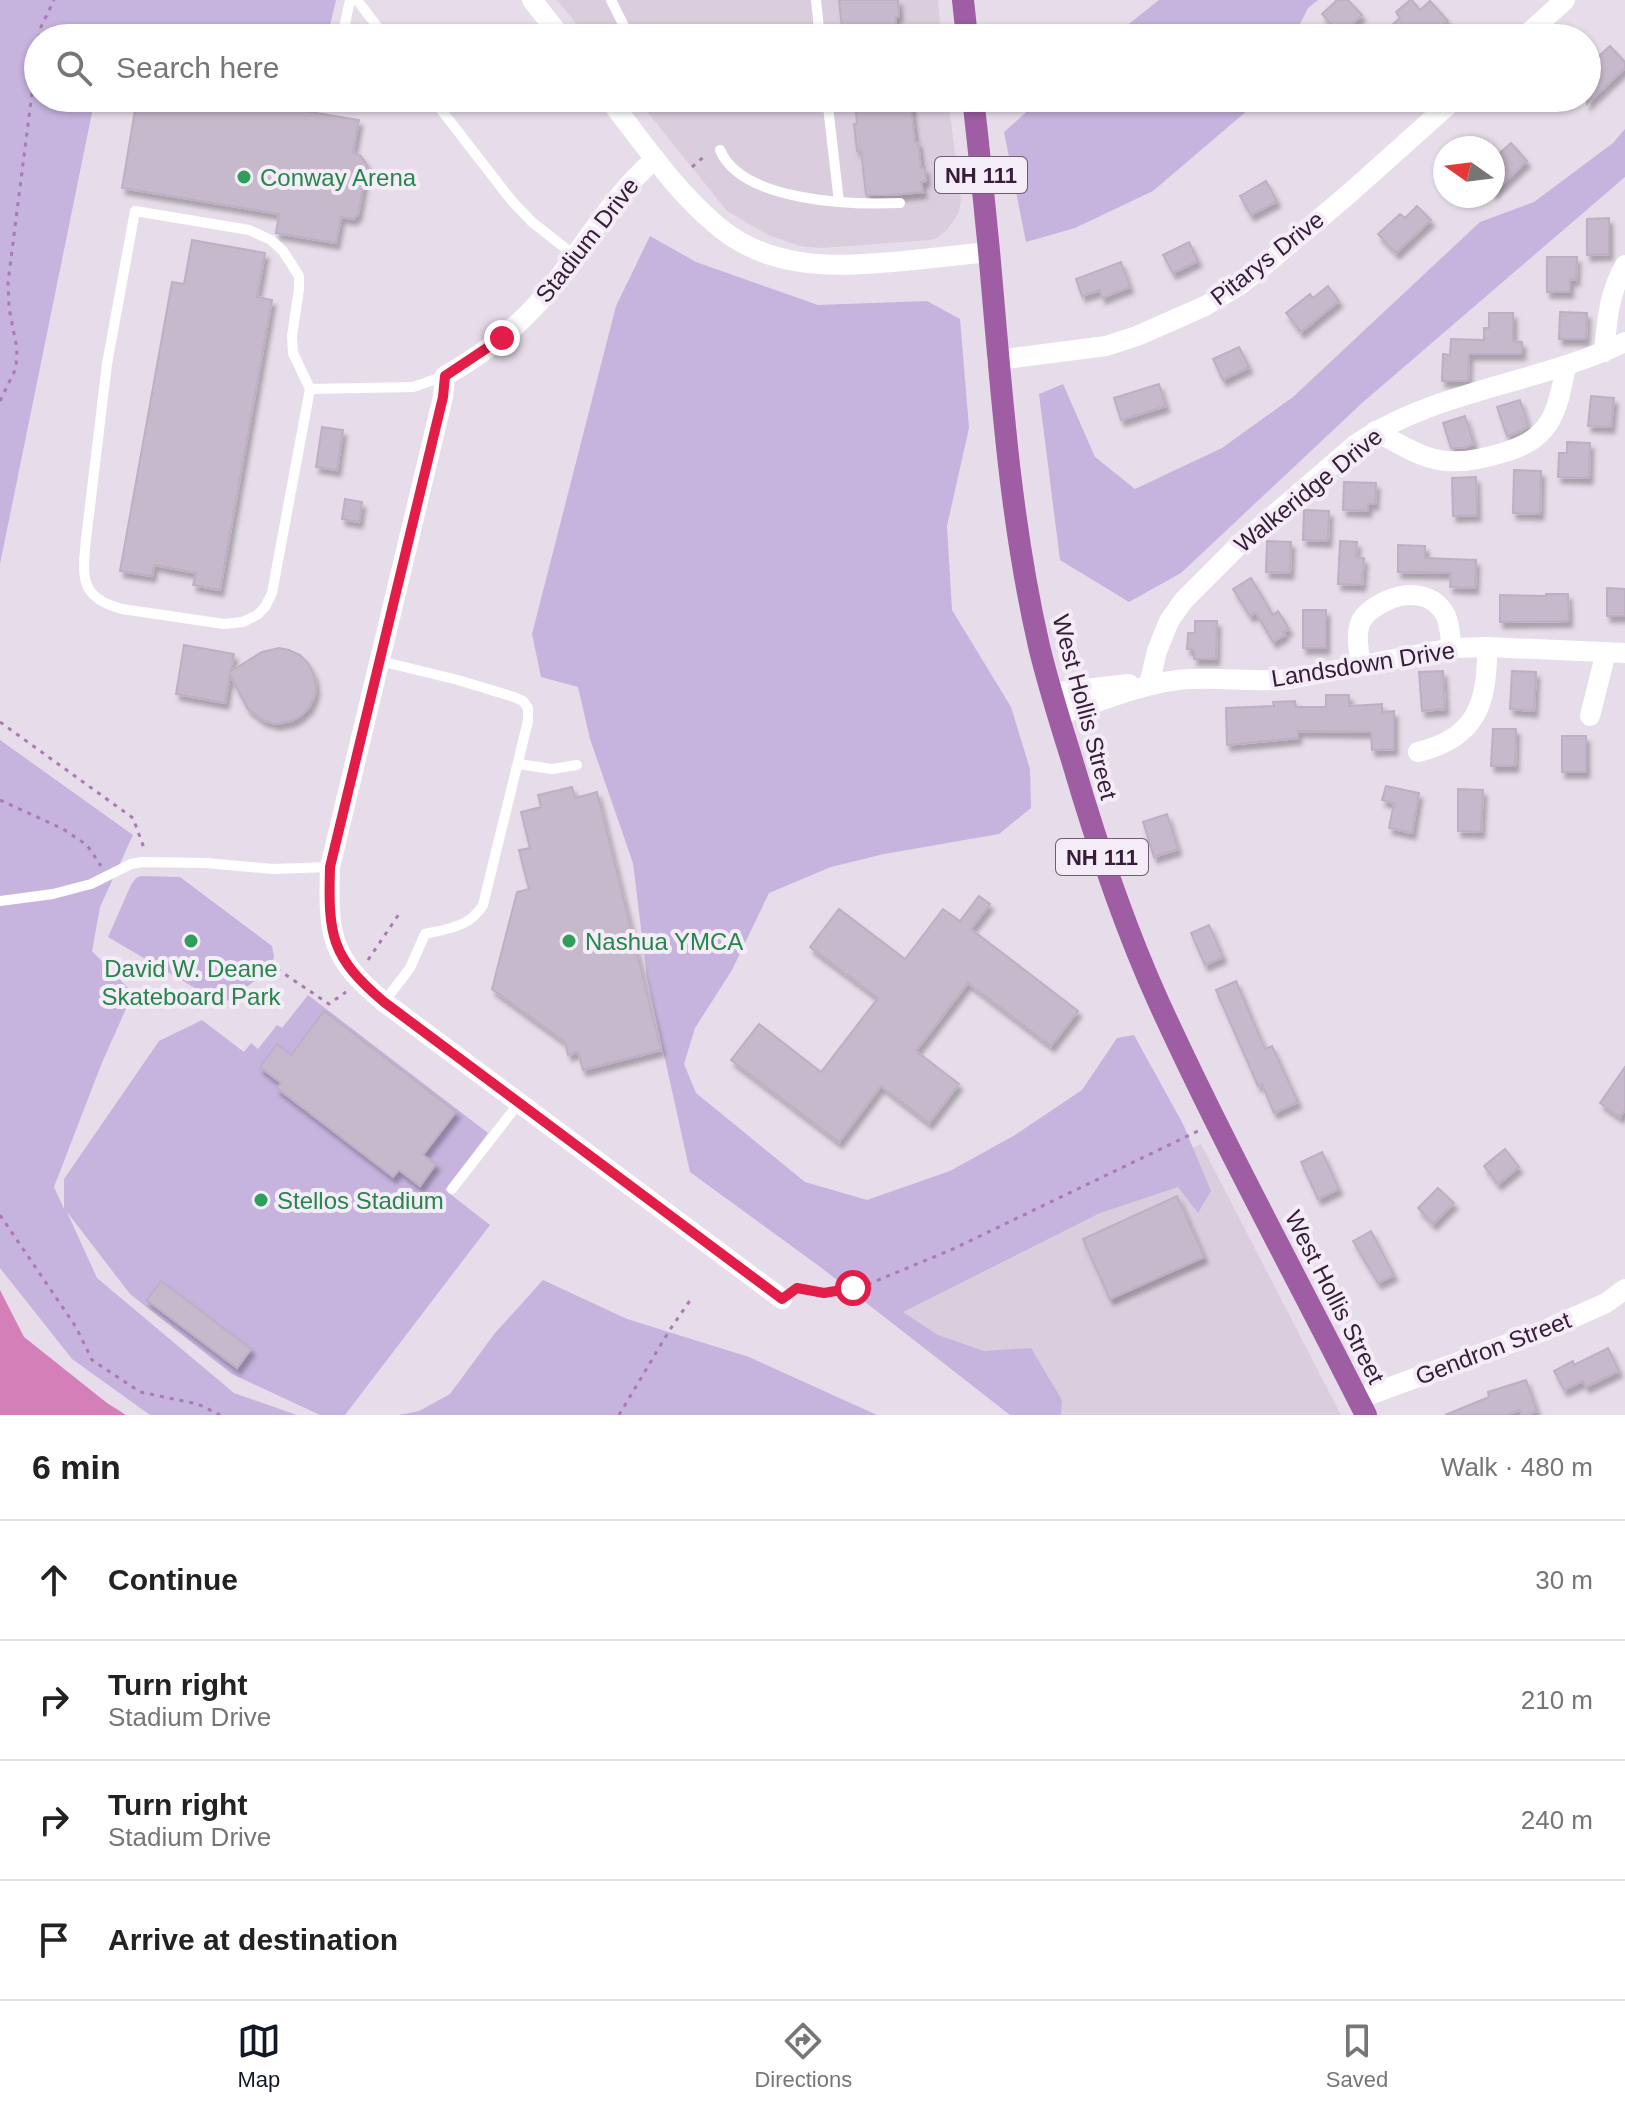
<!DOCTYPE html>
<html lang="en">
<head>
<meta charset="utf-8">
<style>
	:root { --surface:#fff; --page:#f6f6f6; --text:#222; --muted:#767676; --line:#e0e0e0; --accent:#111827 }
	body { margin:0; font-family:Helvetica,sans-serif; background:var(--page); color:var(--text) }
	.compass { position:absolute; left:1433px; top:136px; width:72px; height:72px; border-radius:50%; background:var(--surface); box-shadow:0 2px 6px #0004; rotate:284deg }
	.stop { position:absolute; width:24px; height:24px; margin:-18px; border:6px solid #e11d48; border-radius:50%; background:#fff }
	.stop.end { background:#e11d48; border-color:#fff; box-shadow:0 2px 8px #0008 }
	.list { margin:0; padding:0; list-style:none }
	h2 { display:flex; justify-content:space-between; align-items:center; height:104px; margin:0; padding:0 32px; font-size:34px }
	h2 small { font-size:26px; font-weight:400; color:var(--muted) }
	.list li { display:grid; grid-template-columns:52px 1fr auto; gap:24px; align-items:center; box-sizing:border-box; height:120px; padding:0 32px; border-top:2px solid var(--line) }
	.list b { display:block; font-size:30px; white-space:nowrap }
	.list p { margin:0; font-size:26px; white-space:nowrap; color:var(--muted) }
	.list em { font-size:26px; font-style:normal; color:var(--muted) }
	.icon { flex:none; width:44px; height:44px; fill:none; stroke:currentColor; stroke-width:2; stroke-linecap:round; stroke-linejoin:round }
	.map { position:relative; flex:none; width:1625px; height:1415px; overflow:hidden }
	.search { position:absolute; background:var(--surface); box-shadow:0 2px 6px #0004; left:24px; right:24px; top:24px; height:88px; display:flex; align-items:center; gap:20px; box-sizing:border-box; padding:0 28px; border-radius:44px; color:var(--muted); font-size:30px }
	.sheet { height:584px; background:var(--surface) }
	nav { display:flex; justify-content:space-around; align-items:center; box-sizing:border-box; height:112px; border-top:2px solid var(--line); background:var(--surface); font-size:22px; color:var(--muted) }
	nav a { display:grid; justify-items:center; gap:4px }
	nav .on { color:var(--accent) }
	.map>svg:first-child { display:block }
	.built { fill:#dacede }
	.green { fill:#c6b3de }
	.water { fill:#d57fb8 }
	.building { fill:#c6b9cb; stroke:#bfafc4; stroke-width:2; filter:url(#shadow) }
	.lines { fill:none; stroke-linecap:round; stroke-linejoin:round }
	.path { stroke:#aa7ab1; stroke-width:3; stroke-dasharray:4 6; stroke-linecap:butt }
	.service { stroke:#fff; stroke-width:10 }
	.minor { stroke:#fff; stroke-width:20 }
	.primary { stroke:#9f5da4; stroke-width:22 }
	.route { stroke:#e11d48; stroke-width:10 }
	.leisure-dot { fill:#2e9e5b; stroke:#f4edf7; stroke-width:3 }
	.labels { text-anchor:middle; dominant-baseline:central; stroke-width:8; stroke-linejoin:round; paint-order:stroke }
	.shield { fill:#f4edf7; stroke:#705b73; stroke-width:2 }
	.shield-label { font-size:22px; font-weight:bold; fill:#381d3b }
	.leisure-label { font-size:24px; fill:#27864d; stroke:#f4edf7; text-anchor:start }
	.street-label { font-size:24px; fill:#381d3b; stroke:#f4edf7 }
</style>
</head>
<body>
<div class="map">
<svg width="1625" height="1415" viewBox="0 0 1625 1415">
	<defs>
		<filter id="shadow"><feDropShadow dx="3.5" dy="6" stdDeviation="2" flood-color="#0004"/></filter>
	</defs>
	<rect width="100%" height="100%" fill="#e7ddea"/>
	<!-- built -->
	<g class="built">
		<polygon points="557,0 938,0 941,38 588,38"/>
		<polygon points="636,98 948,98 961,200 959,212 947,230 937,238 931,240 821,248 800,246 768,235 727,211"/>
		<polygon points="1201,1144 1341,1415 1026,1415 872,1303"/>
	</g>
	<!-- green -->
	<g class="green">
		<polygon points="0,0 336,0 327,38 38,38 38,98 95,98 0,564"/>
		<polygon points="1159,0 1318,0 1308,8 1293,38 1111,38"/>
		<polygon points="1042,98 1262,98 1153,191 1075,228 1026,242 1004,132"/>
		<polygon points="1625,129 1625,177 1362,403 1181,573 1129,602 1060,560 1039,394 1063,384 1095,457 1135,489 1222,448 1293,397 1480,222 1534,202 1613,143"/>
		<polygon points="650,236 696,262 818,305 927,301 960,319 969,428 947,526 952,610 1011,707 1030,769 1031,808 999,834 884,854 831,867 769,893 732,970 695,1028 684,1064 696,1093 805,1182 867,1200 950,1171 1015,1135 1082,1090 1117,1038 1134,1035 1183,1124 1211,1191 1198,1213 1178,1187 1100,1213 903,1312 938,1335 984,1351 1031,1348 1062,1400 1061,1415 1010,1415 819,1266 690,1172 647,978 633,863 590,739 578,687 541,677 532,634 616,306"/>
		<polygon points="0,740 133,835 100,907 92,951 133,993 101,1065 54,1187 64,1209 64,1179 159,1041 202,1020 244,1052 251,1043 258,1049 277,1025 282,1028 308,995 488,1133 445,1190 490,1225 345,1415 320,1415 232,1374 130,1294 67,1212 97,1278 234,1393 297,1415 150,1415 72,1359 0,1268"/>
		<path d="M141,876L180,877L272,946L274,957L268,974C265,977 261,978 257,980C241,988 236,1004 217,1001L108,937L131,885L136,878Z"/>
		<polygon points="543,1280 627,1319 749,1357 877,1415 399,1415 419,1411 450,1394 495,1333"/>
	</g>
	<!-- water -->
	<polygon class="water" points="0,1290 24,1337 107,1403 126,1415 0,1415"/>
	<!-- building -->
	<g class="building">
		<polygon points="839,0 898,0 899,16 895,17 897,38 843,38"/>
		<polygon points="1337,0 1348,0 1362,15 1341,35 1322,14"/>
		<polygon points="1410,0 1412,0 1420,10 1430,1 1448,21 1428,38 1377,38 1400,18 1396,12"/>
		<polygon points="1610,46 1625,62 1625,68 1587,104 1587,67"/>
		<polygon points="137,98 227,98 359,120 353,152 361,156 367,165 358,215 353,219 341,217 336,243 276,233 279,214 122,188"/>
		<polygon points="855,98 910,98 915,142 918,142 921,168 925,168 926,181 921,182 923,192 891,195 866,195 861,150 857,151 854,124 857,124"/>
		<polygon points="1511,143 1527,161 1493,193 1493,159"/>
		<polygon points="1266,181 1277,201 1251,215 1240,196"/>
		<polygon points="1417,206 1431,220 1396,253 1378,234 1400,214 1405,218"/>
		<polygon points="1609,218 1609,254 1587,255 1587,219"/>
		<polygon points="192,240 265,253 257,297 272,300 220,590 193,585 196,573 154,565 152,576 120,571 172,282 184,284"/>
		<polygon points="1189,242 1198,261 1173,273 1163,255"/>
		<polygon points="1547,257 1577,257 1576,280 1570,279 1570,292 1547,292"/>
		<polygon points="1121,262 1130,287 1102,298 1100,290 1082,296 1076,279"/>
		<polygon points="1328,286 1339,301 1301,332 1286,313 1310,294 1313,298"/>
		<polygon points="1560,312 1587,313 1586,339 1559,339"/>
		<polygon points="1489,313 1513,313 1513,341 1522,342 1522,354 1469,354 1468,381 1442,381 1443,354 1450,355 1451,339 1484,340 1484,328 1489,328"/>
		<polygon points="1239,347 1249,367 1223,380 1213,359"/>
		<polygon points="1159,384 1166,406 1121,420 1114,398"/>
		<polygon points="1591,396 1614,398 1611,427 1588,426"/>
		<polygon points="1520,400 1528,426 1521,431 1507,436 1497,407"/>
		<polygon points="1465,416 1474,444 1463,448 1451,448 1443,423"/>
		<polygon points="322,427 343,430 337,470 316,467"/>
		<polygon points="1567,442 1590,443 1589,478 1558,477 1559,453 1567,453"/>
		<polygon points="1514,470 1541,471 1540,514 1513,513"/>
		<polygon points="1476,477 1477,515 1453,516 1452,478"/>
		<polygon points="1344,482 1376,483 1375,504 1368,504 1368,511 1343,510"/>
		<polygon points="345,499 362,502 359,522 342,519"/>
		<polygon points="1304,510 1329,511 1328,541 1303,540"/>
		<polygon points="1267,541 1291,542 1290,573 1266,572"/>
		<polygon points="1340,541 1357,542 1356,557 1364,558 1362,585 1338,584"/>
		<polygon points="1398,545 1425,546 1425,558 1476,560 1475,588 1450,587 1451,573 1398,572"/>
		<polygon points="1251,578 1273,615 1278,611 1289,629 1283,632 1285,635 1273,642 1256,613 1250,616 1233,589"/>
		<polygon points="1607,588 1625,589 1625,616 1607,616"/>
		<polygon points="1546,594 1568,594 1569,621 1500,622 1500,595 1546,596"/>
		<rect x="1303" y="610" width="23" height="38"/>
		<polygon points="1195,621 1217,621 1216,659 1194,659 1194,650 1187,649 1188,633 1195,633"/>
		<polygon points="184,645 234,654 231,671 262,652 279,648 289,650 300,655 308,663 314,675 316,687 315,695 309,708 299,717 291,721 276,724 263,720 248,709 230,675 225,703 176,694"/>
		<polygon points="1443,671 1445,709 1422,711 1419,672"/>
		<polygon points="1512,671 1536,672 1534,711 1510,709"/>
		<polygon points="1326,695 1349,695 1349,706 1382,704 1382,712 1394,711 1394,749 1372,750 1371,732 1298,731 1298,738 1227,745 1226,708 1274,706 1273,702 1295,701 1296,707 1326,707"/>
		<polygon points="1493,729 1516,729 1515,766 1491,766"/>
		<rect x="1562" y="736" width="24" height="36"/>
		<polygon points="1386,786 1419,793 1412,833 1389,828 1394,803 1382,800"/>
		<polygon points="572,787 575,798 597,792 661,1050 583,1070 578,1052 568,1055 565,1042 492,989 517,892 529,889 519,850 530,848 521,812 541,807 538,795"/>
		<polygon points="1458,789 1483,790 1481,832 1458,831"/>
		<polygon points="1167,814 1178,849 1154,857 1143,822"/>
		<polygon points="979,896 990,904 971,929 1078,1011 1051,1046 968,983 916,1051 959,1084 929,1123 881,1086 839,1142 731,1060 759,1024 821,1072 878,998 810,947 839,909 905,959 943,909 960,921"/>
		<polygon points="1209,925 1223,957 1205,965 1191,933"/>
		<polygon points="1236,981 1265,1049 1272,1046 1298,1102 1274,1113 1262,1084 1258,1086 1216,990"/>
		<polygon points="324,1011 456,1112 423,1155 436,1164 420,1186 399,1170 393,1177 277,1088 281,1083 260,1067 277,1044 291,1055"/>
		<polygon points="1625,1067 1625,1110 1620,1117 1600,1103"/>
		<polygon points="1505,1149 1519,1167 1498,1184 1484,1166"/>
		<polygon points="1322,1152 1339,1189 1318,1199 1301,1162"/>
		<polygon points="1438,1188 1454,1203 1433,1224 1418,1208"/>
		<polygon points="1177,1196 1204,1257 1110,1299 1083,1239"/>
		<polygon points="1371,1231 1394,1275 1378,1283 1353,1241"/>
		<polygon points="161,1281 251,1349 237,1368 147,1300"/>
		<polygon points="1608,1348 1619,1371 1586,1387 1583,1381 1564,1390 1554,1371 1573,1361 1574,1365"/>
		<polygon points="1526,1380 1537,1411 1525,1415 1522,1415 1520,1410 1505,1415 1445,1415 1489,1397 1488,1392"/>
	</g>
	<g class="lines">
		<!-- path -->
		<g class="path">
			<polyline points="39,38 41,27 54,0"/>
			<polyline points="692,167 707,154"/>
			<polyline points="0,401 16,368 17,349 9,308 8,282 38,46"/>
			<polyline points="0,722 133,818 144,848"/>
			<polyline points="0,800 63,829 87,845 101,866"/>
			<polyline points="368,960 399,914"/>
			<polyline points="277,969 329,1004 346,992"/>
			<polyline points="0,1215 76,1327 92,1360 140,1392 198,1404 220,1415"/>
			<polyline points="799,1288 824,1293 871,1283 953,1249 1200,1130"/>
			<polyline points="619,1415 669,1331 691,1299"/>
		</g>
		<!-- service -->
		<g class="service">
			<polyline points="357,0 386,38"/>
			<polyline points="611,0 630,38"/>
			<polyline points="816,0 820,38"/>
			<polyline points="342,38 350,0"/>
			<polyline points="432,98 511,200 532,222 575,256"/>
			<polyline points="827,98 839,202"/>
			<path d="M720,150C742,202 852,205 900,203"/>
			<path d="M310,389L293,353L292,336L299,289V276L283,251L271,240L249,230L135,211L107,364L86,539C82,578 80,598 122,609L224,624L243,622L257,615L265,607L272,593L310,389L413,387L445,376"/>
			<path d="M380,661L458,680L514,697L523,701L528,708V721L483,905C470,927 447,929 425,934L410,968L384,1002"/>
			<polyline points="518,764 552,769 577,765"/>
			<polyline points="0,901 53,894 91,884 131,864 142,862 206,863 273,869 330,867"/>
			<polyline points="452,1189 519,1103"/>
		</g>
		<!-- minor -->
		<g class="minor">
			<polyline points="532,0 562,38"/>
			<polyline points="1523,38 1565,0"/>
			<path d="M608,98C641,140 673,188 714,223C769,272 837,267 904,261C933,258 961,255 989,252"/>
			<path d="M655,159C612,196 585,245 550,289C521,326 485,353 445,376L443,397L330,867C328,936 330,957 384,1002L782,1299"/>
			<path d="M1604,352C1607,321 1609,292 1625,265"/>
			<polyline points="997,360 1106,346 1137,336 1205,306 1240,285 1272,259 1351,192 1456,98"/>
			<path d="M1375,431C1426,459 1443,471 1502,453C1521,447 1536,441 1548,424C1559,407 1562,385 1566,366"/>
			<path d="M1361,665C1359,651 1355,634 1361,621C1367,611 1376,606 1386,601C1407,591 1434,592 1446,616C1450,626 1450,637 1452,648"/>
			<path d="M1149,685L1157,651L1169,621L1184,600L1240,544L1355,445C1433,390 1539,384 1625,342"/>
			<polyline points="1051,693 1129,684"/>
			<path d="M1058,715C1098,703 1137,685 1178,680C1215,676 1253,683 1290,679L1452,648L1487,647L1625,653"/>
			<polyline points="1590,716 1606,652"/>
			<path d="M1418,752C1477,738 1488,702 1487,647"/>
			<polyline points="1358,1399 1543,1331 1606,1303 1625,1289"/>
		</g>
		<!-- primary -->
		<g class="primary">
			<polyline points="963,0 967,38"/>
			<path d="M973,98C979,149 984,200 989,251C1001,383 1009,516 1039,646C1048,684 1060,722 1072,760C1096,842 1123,924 1159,1003C1223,1143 1297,1278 1366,1415"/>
		</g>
	</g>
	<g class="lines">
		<!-- route -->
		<path class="route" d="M502,338L445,376L443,397L330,867C328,936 331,957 384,1002L782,1299L797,1288L824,1293L853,1288"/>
	</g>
	<!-- markers -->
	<g class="leisure-dot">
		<circle cx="244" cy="177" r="8"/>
		<circle cx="191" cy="941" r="8"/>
		<circle cx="569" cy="941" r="8"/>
		<circle cx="261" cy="1200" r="8"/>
	</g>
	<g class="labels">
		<!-- shield labels -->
		<g class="shield">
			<rect x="935" y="157" width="92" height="36" rx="6"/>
			<rect x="1056" y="839" width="92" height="36" rx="6"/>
		</g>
		<g class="shield-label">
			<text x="981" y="175">NH 111</text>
			<text x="1102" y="857">NH 111</text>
		</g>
		<!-- leisure labels -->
		<g class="leisure-label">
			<text x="260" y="177">Conway Arena</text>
			<text x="585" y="941">Nashua YMCA</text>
			<text x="191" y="968" text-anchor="middle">David W. Deane<tspan x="191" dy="28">Skateboard Park</tspan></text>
			<text x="277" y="1200">Stellos Stadium</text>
		</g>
		<!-- street labels -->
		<g class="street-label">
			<text transform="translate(587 240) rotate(-52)">Stadium Drive</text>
			<text transform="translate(1267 258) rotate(-38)">Pitarys Drive</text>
			<text transform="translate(1308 490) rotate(-39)">Walkeridge Drive</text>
			<text transform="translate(1363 664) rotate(-9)">Landsdown Drive</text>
			<text transform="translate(1085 707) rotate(75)">West Hollis Street</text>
			<text transform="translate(1335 1297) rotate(63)">West Hollis Street</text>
			<text transform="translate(1493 1348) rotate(-21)">Gendron Street</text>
		</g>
	</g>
</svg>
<svg class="compass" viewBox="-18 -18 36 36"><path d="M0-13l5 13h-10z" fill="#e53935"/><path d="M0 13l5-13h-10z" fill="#767676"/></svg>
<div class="stop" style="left:853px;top:1288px"></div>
<div class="stop end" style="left:502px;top:338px"></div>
<div class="search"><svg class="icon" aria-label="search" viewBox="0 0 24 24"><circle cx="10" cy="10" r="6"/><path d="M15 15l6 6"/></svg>Search here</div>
</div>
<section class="sheet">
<h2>6 min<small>Walk · 480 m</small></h2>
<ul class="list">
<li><svg class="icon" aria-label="ahead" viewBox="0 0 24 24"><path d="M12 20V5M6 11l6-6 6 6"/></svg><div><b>Continue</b></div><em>30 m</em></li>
<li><svg class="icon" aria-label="right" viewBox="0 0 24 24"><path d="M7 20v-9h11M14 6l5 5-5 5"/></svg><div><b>Turn right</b><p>Stadium Drive</p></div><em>210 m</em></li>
<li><svg class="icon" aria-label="right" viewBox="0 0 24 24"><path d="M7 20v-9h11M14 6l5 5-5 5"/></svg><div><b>Turn right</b><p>Stadium Drive</p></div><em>240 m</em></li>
<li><svg class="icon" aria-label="arrive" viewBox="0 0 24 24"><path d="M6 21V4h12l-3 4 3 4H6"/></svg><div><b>Arrive at destination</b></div></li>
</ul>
</section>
<nav>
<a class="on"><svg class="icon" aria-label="map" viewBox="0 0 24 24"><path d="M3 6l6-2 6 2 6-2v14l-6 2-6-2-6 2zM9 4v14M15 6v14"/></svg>Map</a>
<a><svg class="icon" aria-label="directions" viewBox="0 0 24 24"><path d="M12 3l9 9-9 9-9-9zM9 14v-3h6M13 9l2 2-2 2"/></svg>Directions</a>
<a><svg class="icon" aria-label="saved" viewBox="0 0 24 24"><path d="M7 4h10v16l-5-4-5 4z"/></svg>Saved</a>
</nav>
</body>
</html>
